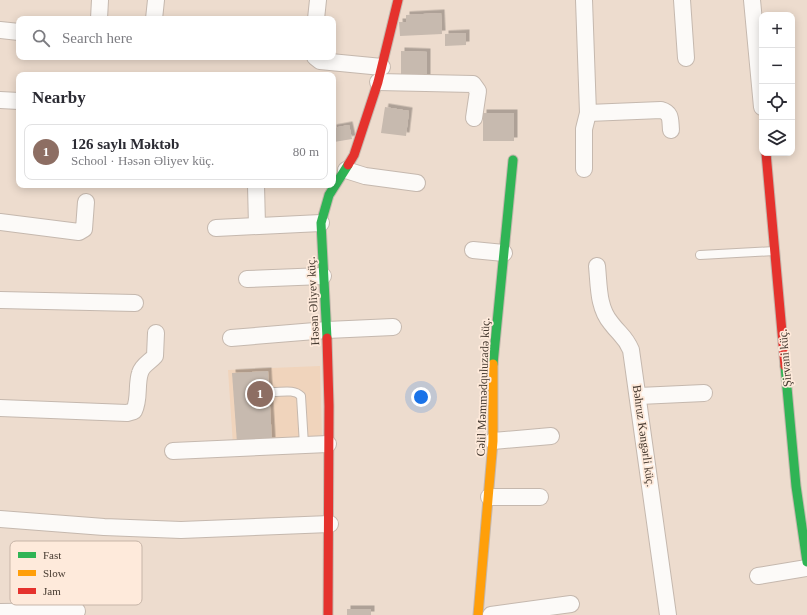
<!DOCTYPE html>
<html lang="en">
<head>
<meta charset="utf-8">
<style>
	:root { --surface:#fff; --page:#f2f2f3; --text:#2b2b33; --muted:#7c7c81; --line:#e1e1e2; --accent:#0f766e }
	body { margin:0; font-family:Georgia,serif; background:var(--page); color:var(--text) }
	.controls { position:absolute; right:12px; top:12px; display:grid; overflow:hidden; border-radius:8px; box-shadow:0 2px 10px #0003 }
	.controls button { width:36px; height:36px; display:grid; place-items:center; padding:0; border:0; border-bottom:1px solid var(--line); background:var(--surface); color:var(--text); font:20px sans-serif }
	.you { position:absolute; left:421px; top:397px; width:14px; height:14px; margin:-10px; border:3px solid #fff; border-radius:50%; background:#1a73e8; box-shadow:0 0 0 6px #1a73e833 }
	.badge { display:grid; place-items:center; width:26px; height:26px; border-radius:50%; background:var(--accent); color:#fff; font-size:13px; font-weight:700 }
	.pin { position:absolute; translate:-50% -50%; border:2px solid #fff; box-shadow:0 1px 4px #0006 }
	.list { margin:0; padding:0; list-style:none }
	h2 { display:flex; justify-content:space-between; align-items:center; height:52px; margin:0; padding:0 16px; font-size:17px }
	h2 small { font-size:13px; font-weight:400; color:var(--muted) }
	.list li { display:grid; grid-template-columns:26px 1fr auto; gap:12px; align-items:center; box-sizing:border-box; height:56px; margin:0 8px 8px; padding:0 8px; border:1px solid var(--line); border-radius:8px }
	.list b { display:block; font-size:15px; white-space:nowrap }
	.list p { margin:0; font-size:13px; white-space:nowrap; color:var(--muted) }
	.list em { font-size:13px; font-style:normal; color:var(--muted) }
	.icon { flex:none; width:22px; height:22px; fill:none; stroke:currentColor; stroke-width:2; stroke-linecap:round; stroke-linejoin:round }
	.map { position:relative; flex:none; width:807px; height:615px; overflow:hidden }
	.search { position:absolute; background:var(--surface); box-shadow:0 2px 10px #0003; left:16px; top:16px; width:320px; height:44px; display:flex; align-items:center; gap:10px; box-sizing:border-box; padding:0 14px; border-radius:8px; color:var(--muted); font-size:15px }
	.panel { position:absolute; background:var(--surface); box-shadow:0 2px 10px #0003; left:16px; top:72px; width:320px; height:116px; border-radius:8px }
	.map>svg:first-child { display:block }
	.built { fill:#f0d4bc }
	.building { fill:#c7baaf; filter:url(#shadow) }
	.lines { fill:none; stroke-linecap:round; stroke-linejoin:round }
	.lane-casing { stroke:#c5b8ae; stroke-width:10 }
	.street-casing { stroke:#c5b8ae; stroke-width:18 }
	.fast-casing { stroke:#c5b8ae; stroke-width:11 }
	.slow-casing { stroke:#c5b8ae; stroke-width:11 }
	.jam-casing { stroke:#c5b8ae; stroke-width:11 }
	.lane { stroke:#fcfaf8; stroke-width:8 }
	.street { stroke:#fcfaf8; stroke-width:16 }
	.fast { stroke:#30b455; stroke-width:9 }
	.slow { stroke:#ff9f0a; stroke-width:9 }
	.jam { stroke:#e5322d; stroke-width:9 }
	.labels { text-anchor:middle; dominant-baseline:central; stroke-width:3.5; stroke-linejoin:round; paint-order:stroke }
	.street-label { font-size:12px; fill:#463a30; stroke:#feeadb }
	.key { fill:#feeadb; stroke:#c7b5a8; stroke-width:1 }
	.key-label { font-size:11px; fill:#463a30 }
</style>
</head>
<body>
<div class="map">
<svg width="807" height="615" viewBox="0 0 807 615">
	<defs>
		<filter id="shadow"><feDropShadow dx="3.5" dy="-3.5" stdDeviation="0" flood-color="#0004"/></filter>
	</defs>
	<rect width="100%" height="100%" fill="#eddcce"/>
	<!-- built -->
	<polygon class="built" points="320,366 322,440 233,445 228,370"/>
	<!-- building -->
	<g class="building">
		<polygon points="441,13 442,34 400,36 399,22 406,22 406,15"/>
		<polygon points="466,33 466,45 445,46 445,34"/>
		<polygon points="401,51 427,52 427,81 401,80"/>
		<polygon points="385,107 409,111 406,136 381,133"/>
		<rect x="483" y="113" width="31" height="28"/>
		<polygon points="349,125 352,139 334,142 333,128"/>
		<polygon points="268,371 272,441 237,443 232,373"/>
		<rect x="347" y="609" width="24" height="6"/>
	</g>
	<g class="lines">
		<defs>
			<g id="lane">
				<polyline points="700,255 774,251"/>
				<path d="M273,392C283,392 294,389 301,396L304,445"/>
			</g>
			<g id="street">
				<polyline points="682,0 686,58"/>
				<polyline points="752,0 762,107"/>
				<polyline points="99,19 100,0"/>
				<polyline points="154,19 156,0"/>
				<polyline points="316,19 318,0"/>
				<polyline points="0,30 19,32"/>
				<polyline points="315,57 320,61 382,67"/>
				<polyline points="378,82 473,84 478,91 474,118"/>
				<polyline points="0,100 19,101"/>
				<path d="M588,113L661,110C672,113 670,120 671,130"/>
				<polyline points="584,169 584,129 588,113 584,0"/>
				<polyline points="346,170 365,176 417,183"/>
				<polyline points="256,185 257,226"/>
				<polyline points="0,222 79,232 84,229 86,202"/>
				<polyline points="216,228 321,223"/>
				<polyline points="473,250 504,253"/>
				<path d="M597,266C599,286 598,308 611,323C620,335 625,336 631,350L668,615"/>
				<polyline points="247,279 323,276"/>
				<polyline points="0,300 135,303"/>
				<polyline points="231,338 327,330 393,327"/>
				<polyline points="639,396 704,393"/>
				<path d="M0,408L127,413L134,411C140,399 136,385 140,373C142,365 150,362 155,356L156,333"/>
				<polyline points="493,441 551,436"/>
				<polyline points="173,451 328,444"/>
				<polyline points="489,497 540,497"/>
				<polyline points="0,519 104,527 181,530 330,524"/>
				<polyline points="758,576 807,568"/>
				<polyline points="0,612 77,611"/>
				<polyline points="491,615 571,604"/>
			</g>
			<g id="fast">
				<polyline points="327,338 321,223 329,195 348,165"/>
				<polyline points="493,364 513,160"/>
				<polyline points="785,366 796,486 807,562"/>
			</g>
			<polyline id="slow" points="478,615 493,441 493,364"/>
			<g id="jam">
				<polyline points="766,153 785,366"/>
				<polyline points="348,165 354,155 378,82 398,0"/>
				<polyline points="327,338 329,406 328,615"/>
			</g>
		</defs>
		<!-- lane casing -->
		<use href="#lane" class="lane-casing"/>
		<!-- street casing -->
		<use href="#street" class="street-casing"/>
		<!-- fast casing -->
		<use href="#fast" class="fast-casing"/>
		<!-- slow casing -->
		<use href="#slow" class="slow-casing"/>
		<!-- jam casing -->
		<use href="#jam" class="jam-casing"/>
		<!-- lane -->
		<use href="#lane" class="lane"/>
		<!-- street -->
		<use href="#street" class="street"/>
		<!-- fast -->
		<use href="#fast" class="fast"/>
		<!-- slow -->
		<use href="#slow" class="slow"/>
		<!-- jam -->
		<use href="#jam" class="jam"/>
	</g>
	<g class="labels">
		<!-- street labels -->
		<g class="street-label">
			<text transform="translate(313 301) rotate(-93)">Həsən Əliyev küç.</text>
			<text transform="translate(785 358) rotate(-95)">Şirvani küç.</text>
			<text transform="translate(483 387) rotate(-88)">Cəlil Məmmədquluzadə küç.</text>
			<text transform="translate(644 436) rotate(82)">Bəhruz Kəngərli küç.</text>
		</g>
	</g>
	<!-- legend -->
	<rect x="10" y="541" width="132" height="64" rx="6" class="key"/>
	<rect x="18" y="552" width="18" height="6" fill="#30b455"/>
	<rect x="18" y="570" width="18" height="6" fill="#ff9f0a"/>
	<rect x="18" y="588" width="18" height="6" fill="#e5322d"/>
	<g class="key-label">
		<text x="43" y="559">Fast</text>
		<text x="43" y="577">Slow</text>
		<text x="43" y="595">Jam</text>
	</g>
</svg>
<div class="controls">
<button>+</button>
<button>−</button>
<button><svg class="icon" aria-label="locate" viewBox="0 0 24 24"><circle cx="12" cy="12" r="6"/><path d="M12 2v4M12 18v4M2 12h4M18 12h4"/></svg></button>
<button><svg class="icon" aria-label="layers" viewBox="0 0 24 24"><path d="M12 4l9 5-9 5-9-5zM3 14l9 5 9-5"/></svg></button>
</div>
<div class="you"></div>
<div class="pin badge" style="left:260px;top:394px;background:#8d6e63">1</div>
<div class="search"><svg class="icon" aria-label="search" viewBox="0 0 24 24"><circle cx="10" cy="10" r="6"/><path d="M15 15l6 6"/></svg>Search here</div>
<section class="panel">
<h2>Nearby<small></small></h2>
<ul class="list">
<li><span class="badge" style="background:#8d6e63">1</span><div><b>126 saylı Məktəb</b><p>School · Həsən Əliyev küç.</p></div><em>80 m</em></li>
</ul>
</section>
</div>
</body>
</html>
